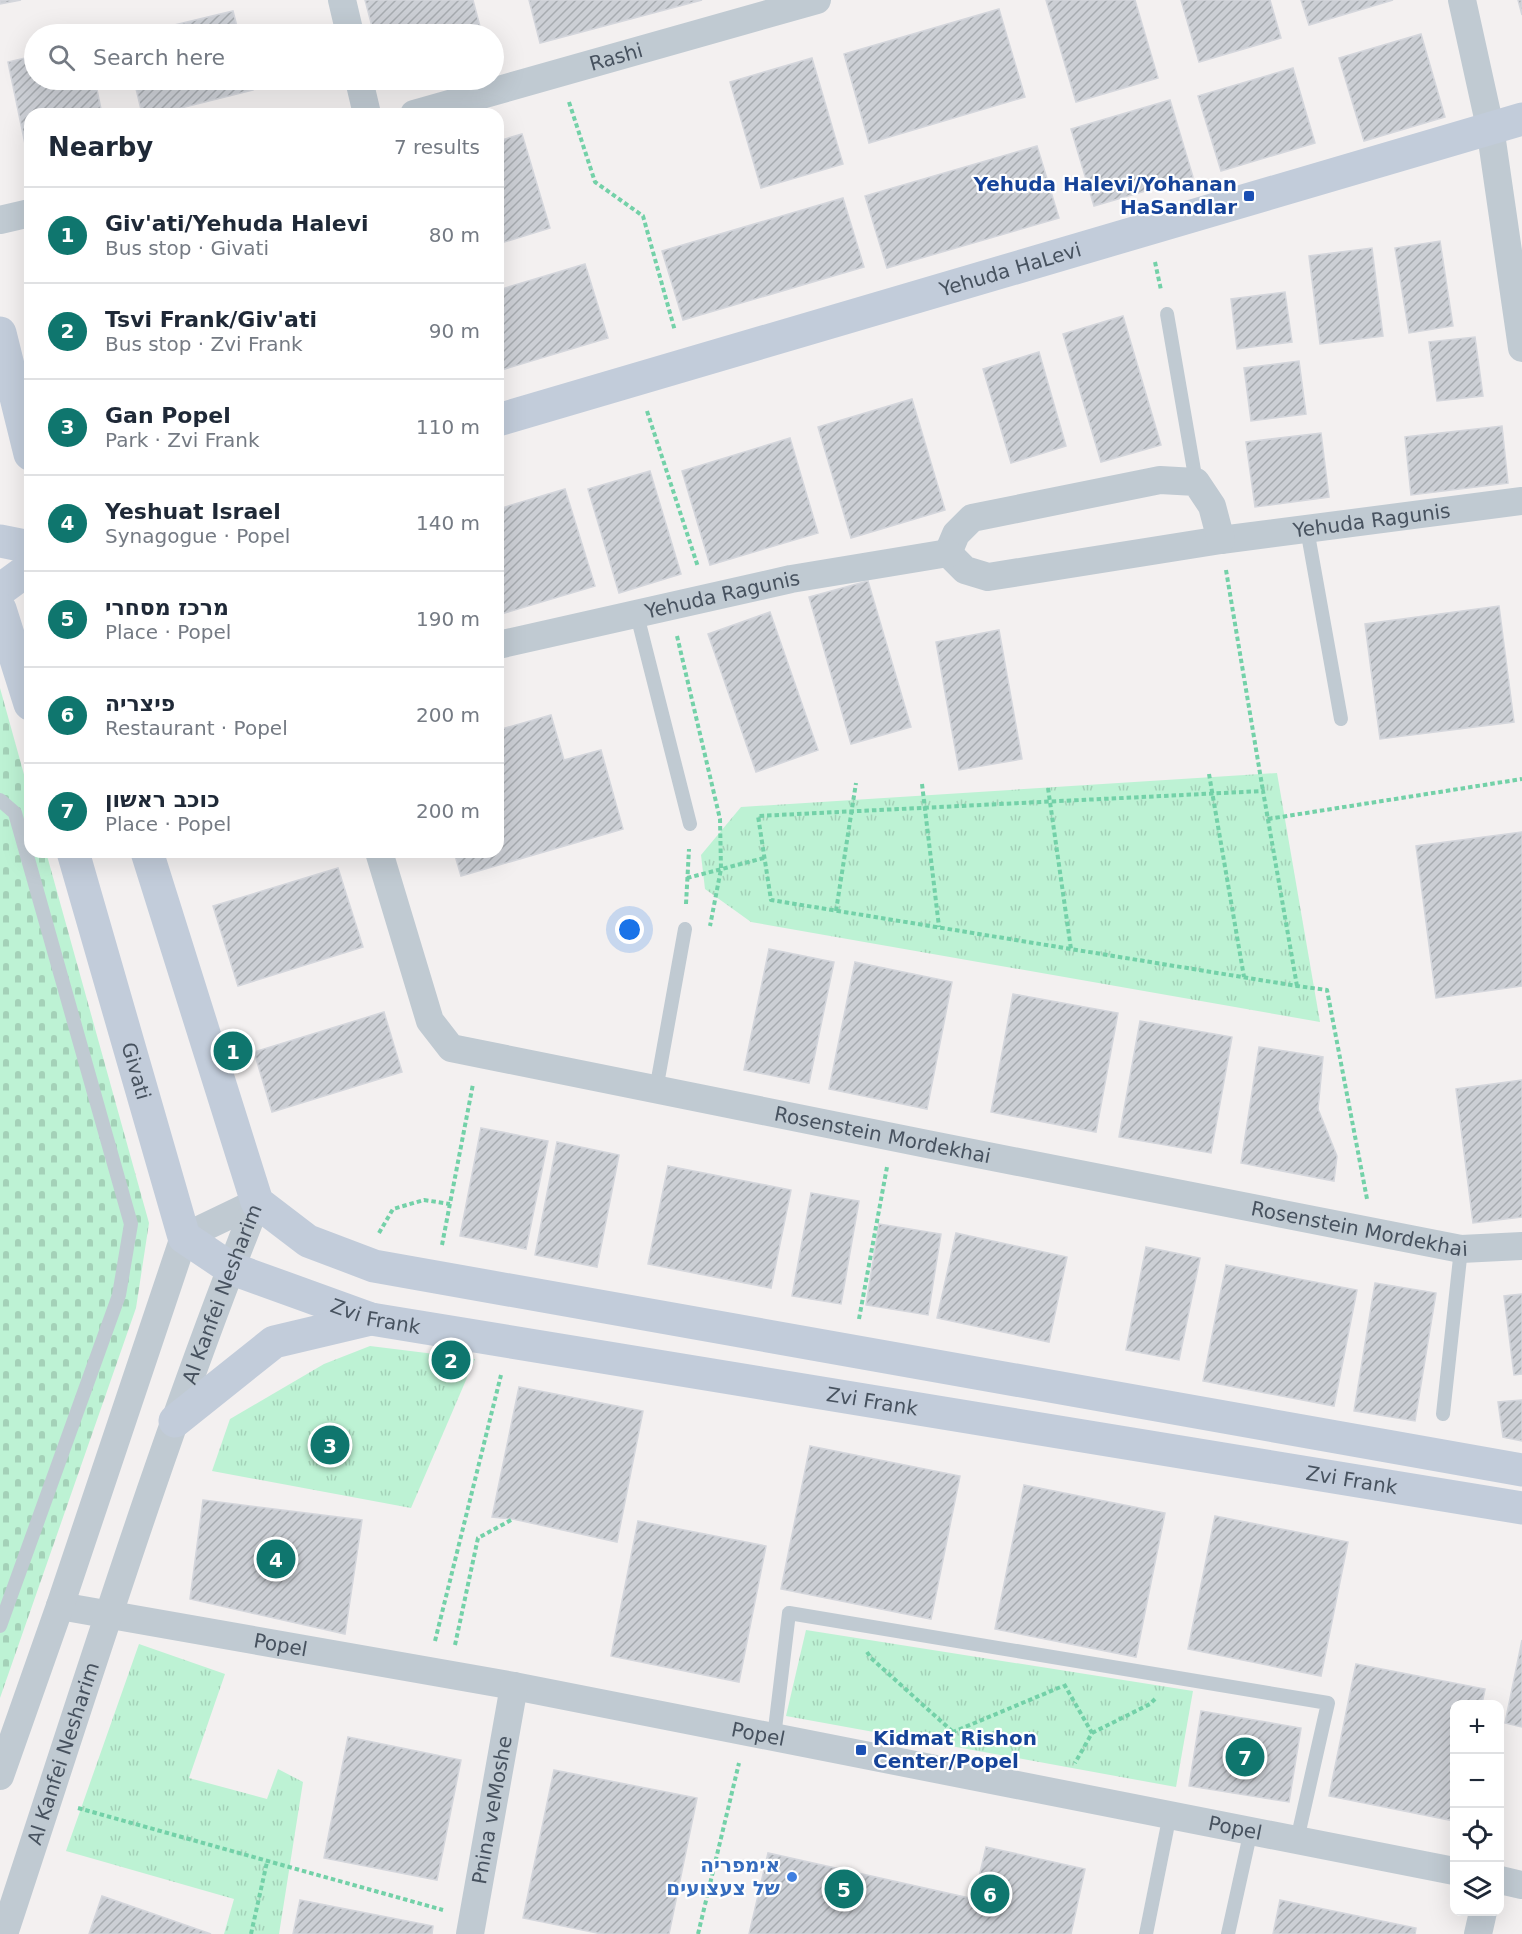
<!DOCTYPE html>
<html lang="en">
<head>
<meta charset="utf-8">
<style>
	:root { --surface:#fff; --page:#f2f2f3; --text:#1f2937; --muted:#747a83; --line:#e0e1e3; --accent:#0f766e }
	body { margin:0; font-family:"DejaVu Sans",Heebo,sans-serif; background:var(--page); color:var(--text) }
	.controls { position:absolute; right:18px; bottom:18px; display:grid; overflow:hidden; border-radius:12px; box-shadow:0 6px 24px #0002 }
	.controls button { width:54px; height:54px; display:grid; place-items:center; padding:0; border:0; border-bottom:2px solid var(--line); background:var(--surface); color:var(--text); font:30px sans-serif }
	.you { position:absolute; left:630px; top:930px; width:21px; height:21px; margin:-15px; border:4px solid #fff; border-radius:50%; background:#1a73e8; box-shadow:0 0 0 9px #1a73e833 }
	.badge { display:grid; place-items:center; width:39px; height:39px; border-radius:50%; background:var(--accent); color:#fff; font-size:20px; font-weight:700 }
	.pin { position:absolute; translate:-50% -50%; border:3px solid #fff; box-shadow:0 2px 6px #0006 }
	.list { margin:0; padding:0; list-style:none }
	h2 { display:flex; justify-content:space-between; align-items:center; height:78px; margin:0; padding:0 24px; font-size:26px }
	h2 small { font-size:20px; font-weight:400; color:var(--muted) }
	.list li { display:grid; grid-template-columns:39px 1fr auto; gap:18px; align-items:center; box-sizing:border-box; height:96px; padding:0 24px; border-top:2px solid var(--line) }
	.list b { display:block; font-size:22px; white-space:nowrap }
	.list p { margin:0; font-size:20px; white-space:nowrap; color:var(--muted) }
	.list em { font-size:20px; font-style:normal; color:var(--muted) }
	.icon { flex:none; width:33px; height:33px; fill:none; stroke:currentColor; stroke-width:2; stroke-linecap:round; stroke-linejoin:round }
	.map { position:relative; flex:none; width:1522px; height:1934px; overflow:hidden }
	.search { position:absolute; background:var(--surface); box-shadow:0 6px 24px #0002; left:24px; top:24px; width:480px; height:66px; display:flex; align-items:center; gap:15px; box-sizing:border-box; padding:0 21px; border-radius:33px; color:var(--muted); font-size:22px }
	.panel { position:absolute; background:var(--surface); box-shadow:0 6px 24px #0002; left:24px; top:108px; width:480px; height:750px; border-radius:18px }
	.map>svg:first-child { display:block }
	.grass { fill:url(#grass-tufts) }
	.cemetery { fill:url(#cemetery-stones) }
	.building { fill:url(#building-hatch); stroke:#d4d6dc; stroke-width:1.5 }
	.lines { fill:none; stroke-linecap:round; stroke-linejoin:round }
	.path { stroke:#73d1a8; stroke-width:4; stroke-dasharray:4.5 3; stroke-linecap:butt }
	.lane { stroke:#c0cad2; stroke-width:14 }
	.street { stroke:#c0cad2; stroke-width:28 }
	.secondary { stroke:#c2ccda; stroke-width:33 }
	.transit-dot { fill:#1a4fb4; stroke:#fff; stroke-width:2 }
	.shop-dot { fill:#3f7fe0; stroke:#fff; stroke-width:2 }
	.labels { text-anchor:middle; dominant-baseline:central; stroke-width:4.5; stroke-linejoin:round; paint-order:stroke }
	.street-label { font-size:20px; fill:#47525f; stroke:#fff }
	.transit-label { font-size:20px; font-weight:bold; fill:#164399; stroke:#fff; text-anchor:end }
	.shop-label { font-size:20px; font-weight:bold; fill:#366cbe; stroke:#fff; text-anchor:end }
</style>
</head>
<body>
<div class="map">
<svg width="1522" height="1934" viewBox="0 0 1522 1934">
	<defs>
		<pattern id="grass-tufts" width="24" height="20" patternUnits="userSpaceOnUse" patternTransform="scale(1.5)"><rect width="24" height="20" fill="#bdf2d4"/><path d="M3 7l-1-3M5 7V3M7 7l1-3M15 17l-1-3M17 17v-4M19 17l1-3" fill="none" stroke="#a4d1b8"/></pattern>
		<pattern id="cemetery-stones" width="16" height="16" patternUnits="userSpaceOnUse" patternTransform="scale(1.5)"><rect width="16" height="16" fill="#bdf2d4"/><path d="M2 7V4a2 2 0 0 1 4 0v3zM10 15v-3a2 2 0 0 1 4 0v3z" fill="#a4d1b8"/></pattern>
		<pattern id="building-hatch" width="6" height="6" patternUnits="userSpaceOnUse" patternTransform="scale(1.5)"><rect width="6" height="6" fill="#cccfd5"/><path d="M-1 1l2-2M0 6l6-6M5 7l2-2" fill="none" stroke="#a7abb0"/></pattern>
	</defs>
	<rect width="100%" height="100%" fill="#f3f0f0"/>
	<!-- grass -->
	<g class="grass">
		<polygon points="1277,773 1320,1022 751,922 705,889 701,855 741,807"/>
		<polygon points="370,1346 475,1359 411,1508 212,1471 230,1419 324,1364"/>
		<polygon points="806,1630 1193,1691 1176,1787 786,1716"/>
		<polygon points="139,1644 225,1674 189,1778 267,1799 278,1769 303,1782 279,1934 224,1934 234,1899 66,1851"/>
	</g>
	<!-- cemetery -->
	<polygon class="cemetery" points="0,688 30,796 30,852 46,852 149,1223 136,1308 0,1698"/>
	<!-- building -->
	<g class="building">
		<polygon points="0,0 21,0 0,4"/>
		<polygon points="365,0 473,0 482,34 374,34"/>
		<polygon points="529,0 702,0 540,43"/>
		<polygon points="1046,0 1135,0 1158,78 1076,102"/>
		<polygon points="1181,0 1270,0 1281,38 1199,62"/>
		<polygon points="1301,0 1393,0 1309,25"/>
		<polygon points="1518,0 1522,0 1522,15"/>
		<polygon points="999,9 1025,97 869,143 844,54"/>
		<polygon points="233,11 239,34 137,34"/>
		<polygon points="1421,34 1445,117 1364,141 1339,58"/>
		<polygon points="34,56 34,80 95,80 102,114 30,114 30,168 8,62"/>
		<polygon points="812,58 843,164 761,188 730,82"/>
		<polygon points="1293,68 1315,143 1221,171 1198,96"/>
		<polygon points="134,80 250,80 253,90 157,114 142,114"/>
		<polygon points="1170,100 1193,177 1094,206 1071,129"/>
		<polygon points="522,134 550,228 498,244 498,141"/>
		<polygon points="1037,146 1059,218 887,268 865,196"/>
		<polygon points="843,198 864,267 683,320 662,251"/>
		<polygon points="1440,241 1453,326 1409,333 1395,248"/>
		<polygon points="1372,248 1383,336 1320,344 1309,256"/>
		<polygon points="585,264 608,338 498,371 498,290"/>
		<polygon points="1285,292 1292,342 1237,349 1231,299"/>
		<polygon points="1123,316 1161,445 1101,462 1063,334"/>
		<polygon points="1475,337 1483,396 1437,401 1429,342"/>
		<polygon points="1039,352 1066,446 1011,463 983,369"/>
		<polygon points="1299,361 1306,414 1251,421 1244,368"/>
		<polygon points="912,399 945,510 851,538 818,427"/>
		<polygon points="1502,426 1508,483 1411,495 1405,437"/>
		<polygon points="1321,433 1329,497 1255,507 1246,442"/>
		<polygon points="790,438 818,533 710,565 682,471"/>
		<polygon points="650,471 681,574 619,593 588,489"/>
		<polygon points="565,489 595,586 498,615 498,509"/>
		<polygon points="868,581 911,727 851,744 809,597"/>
		<polygon points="1499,606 1514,722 1380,739 1365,624"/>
		<polygon points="770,612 818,750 756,772 708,634"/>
		<polygon points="999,630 1022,759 959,770 936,642"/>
		<polygon points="551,715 564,760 601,750 623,829 461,876 454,852 498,852 498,730"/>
		<polygon points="1522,832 1522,986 1436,998 1416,846"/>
		<polygon points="338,868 363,947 238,986 213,906"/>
		<polygon points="769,949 834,962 809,1083 744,1070"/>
		<polygon points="855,962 952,982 927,1109 829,1089"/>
		<polygon points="1013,994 1118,1013 1096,1132 991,1112"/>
		<polygon points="384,1012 402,1072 272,1112 254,1052"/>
		<polygon points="1140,1021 1232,1037 1211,1153 1119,1137"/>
		<polygon points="1259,1047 1323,1057 1318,1109 1337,1156 1334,1181 1241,1163"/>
		<polygon points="1522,1080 1522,1217 1473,1223 1456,1089"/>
		<polygon points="481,1128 548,1141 526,1249 460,1236"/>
		<polygon points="557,1142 619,1155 597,1267 535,1255"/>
		<polygon points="668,1166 791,1190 771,1288 648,1264"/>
		<polygon points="811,1193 859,1201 841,1304 792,1296"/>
		<polygon points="879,1224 941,1234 928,1315 866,1305"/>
		<polygon points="956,1233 1067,1257 1049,1342 937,1318"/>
		<polygon points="1146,1247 1200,1258 1179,1360 1126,1350"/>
		<polygon points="1226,1265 1357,1290 1334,1406 1203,1381"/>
		<polygon points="1375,1283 1436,1293 1415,1421 1354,1411"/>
		<polygon points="1522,1294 1522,1374 1514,1375 1504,1296"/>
		<polygon points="519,1387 643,1411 617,1542 513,1519 492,1517"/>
		<polygon points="1522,1400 1522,1441 1503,1437 1498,1402"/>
		<polygon points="810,1446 960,1476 931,1619 781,1589"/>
		<polygon points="1024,1485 1165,1513 1136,1657 995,1629"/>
		<polygon points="203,1500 362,1520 345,1634 190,1599"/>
		<polygon points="1215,1516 1348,1542 1321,1676 1188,1649"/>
		<polygon points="638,1521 766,1546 739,1682 611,1656"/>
		<polygon points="1522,1640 1522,1727 1505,1723"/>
		<polygon points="1356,1664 1485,1689 1482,1704 1454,1704 1454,1821 1329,1796"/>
		<polygon points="1201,1711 1301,1728 1289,1802 1189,1786"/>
		<polygon points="348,1737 461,1760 437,1880 324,1858"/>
		<polygon points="554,1770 697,1798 669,1934 602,1934 523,1918"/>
		<polygon points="986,1847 1085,1869 1071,1934 749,1934 768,1853 974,1899"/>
		<polygon points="102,1896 211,1934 89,1934"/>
		<polygon points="300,1900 433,1926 432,1934 293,1934"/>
		<polygon points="1280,1900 1416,1928 1415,1934 1273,1934"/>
	</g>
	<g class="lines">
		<!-- path -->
		<g class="path">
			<polyline points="569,102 595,182 643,216 675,331"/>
			<polyline points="1155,262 1161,290"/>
			<polyline points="647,411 698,567"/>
			<polyline points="1226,570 1263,791"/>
			<polyline points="677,636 720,819 721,869 710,926"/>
			<polyline points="1209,774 1244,977"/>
			<polyline points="922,784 939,927"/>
			<polyline points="1048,788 1071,949"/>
			<polyline points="1268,819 1522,779"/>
			<polyline points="687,878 764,858"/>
			<polyline points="686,904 689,849"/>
			<polyline points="836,911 856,783"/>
			<polyline points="1297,986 1263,791 758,816 771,900 1297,986 1327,990 1367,1199"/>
			<polyline points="379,1233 393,1209 424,1200 450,1204"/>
			<polyline points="442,1245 473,1084"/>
			<polyline points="859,1319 887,1167"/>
			<polyline points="435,1641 501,1375"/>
			<polyline points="455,1645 478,1538 513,1519"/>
			<polyline points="867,1652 871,1658 953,1732"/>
			<polyline points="1064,1684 1092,1733 1075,1763"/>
			<polyline points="1092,1733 1150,1704 1155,1699"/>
			<polyline points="950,1740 953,1732 1063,1686"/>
			<polyline points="78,1808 443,1910"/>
			<polyline points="251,1934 267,1862"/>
			<polyline points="698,1934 739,1763"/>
		</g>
		<!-- lane -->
		<g class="lane">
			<polyline points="1167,314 1196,482"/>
			<polyline points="1307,529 1341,719"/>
			<polyline points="637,615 690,824"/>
			<polyline points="0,800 15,813 131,1224 119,1295 0,1626"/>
			<polyline points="656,1090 685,929"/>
			<polyline points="1443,1414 1461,1249"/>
			<polyline points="774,1737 789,1613 1328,1703 1297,1840"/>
			<polyline points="1146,1934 1170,1814"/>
			<polyline points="1228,1934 1251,1830"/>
		</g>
		<!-- street -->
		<g class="street">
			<polyline points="342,0 350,34"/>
			<polyline points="1462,0 1490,127 1522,348"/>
			<polyline points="359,80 367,114"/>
			<path id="s1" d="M414,114L817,0"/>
			<polyline points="0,220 30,213"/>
			<path id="s2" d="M948,553L965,570L988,577L1221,540L1522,501"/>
			<polyline points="948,553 956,534 972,518 1160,480 1196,482 1212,506 1221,540"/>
			<path id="s3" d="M498,645L791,579L948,553"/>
			<path id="s4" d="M379,852L430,1021L451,1048L927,1144L1461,1249L1522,1246"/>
			<path id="s5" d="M60,1606L514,1686L1454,1871"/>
			<polyline points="0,1776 60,1606 184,1237 257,1202"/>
			<polyline points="1500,1880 1522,1885"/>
			<path id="s6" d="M4,1934C85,1689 161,1442 257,1202"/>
			<path id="s7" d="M470,1934L514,1686"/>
			<polyline points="1478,1934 1483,1912"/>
		</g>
		<!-- secondary -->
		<g class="secondary">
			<polyline points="0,333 30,454"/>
			<path id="s8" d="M498,420L1522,119"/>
			<polyline points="0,541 30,547"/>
			<polyline points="0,590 30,568"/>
			<polyline points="0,609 30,704"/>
			<path id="s9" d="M73,852L184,1237L230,1268L371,1319L1522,1508"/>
			<polyline points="147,852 257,1202 308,1241 374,1266 1522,1470"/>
			<polyline points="175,1421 274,1342 371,1319"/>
		</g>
	</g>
	<!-- markers -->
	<g class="transit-dot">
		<rect x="1243" y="190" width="12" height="12" rx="3"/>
		<rect x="855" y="1744" width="12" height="12" rx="3"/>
	</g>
	<circle class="shop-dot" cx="792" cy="1877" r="6"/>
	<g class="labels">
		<!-- street labels -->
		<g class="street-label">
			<text stroke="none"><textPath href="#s1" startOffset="210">Rashi</textPath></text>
			<text stroke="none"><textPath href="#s8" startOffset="534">Yehuda HaLevi</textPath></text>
			<text stroke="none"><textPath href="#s2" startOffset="436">Yehuda Ragunis</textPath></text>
			<text stroke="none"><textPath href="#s3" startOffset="230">Yehuda Ragunis</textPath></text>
			<text stroke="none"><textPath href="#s9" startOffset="228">Givati</textPath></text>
			<text stroke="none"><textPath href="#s4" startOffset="651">Rosenstein Mordekhai</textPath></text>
			<text stroke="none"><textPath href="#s4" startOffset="1137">Rosenstein Mordekhai</textPath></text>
			<text stroke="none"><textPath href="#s6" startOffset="676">Al Kanfei Nesharim</textPath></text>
			<text stroke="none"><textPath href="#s9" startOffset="610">Zvi Frank</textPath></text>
			<text stroke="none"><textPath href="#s9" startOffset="1114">Zvi Frank</textPath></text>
			<text stroke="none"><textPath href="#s9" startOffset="1600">Zvi Frank</textPath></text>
			<text stroke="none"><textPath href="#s5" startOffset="224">Popel</textPath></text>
			<text stroke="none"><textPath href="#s5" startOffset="710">Popel</textPath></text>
			<text stroke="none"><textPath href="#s6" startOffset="190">Al Kanfei Nesharim</textPath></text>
			<text stroke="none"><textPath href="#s7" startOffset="126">Pnina veMoshe</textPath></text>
			<text stroke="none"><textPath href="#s5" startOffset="1196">Popel</textPath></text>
		</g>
		<!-- transit labels -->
		<g class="transit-label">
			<text x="1237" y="184">Yehuda Halevi/Yohanan<tspan x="1237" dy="23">HaSandlar</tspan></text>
			<text x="873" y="1738" text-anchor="start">Kidmat Rishon<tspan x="873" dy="23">Center/Popel</tspan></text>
		</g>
		<!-- shop labels -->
		<g class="shop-label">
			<text x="780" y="1865">אימפריה<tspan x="780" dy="23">של צעצועים</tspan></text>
		</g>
	</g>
</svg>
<div class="controls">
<button>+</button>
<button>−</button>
<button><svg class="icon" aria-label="locate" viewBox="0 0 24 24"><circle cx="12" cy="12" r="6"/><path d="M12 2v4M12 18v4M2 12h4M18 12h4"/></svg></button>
<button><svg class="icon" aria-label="layers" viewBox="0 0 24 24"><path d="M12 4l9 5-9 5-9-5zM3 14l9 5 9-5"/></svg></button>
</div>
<div class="you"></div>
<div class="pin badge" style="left:233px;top:1051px">1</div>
<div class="pin badge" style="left:451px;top:1360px">2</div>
<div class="pin badge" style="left:330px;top:1445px">3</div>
<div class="pin badge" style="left:276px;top:1559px">4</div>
<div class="pin badge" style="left:844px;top:1889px">5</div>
<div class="pin badge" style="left:990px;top:1894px">6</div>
<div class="pin badge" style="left:1245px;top:1757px">7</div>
<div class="search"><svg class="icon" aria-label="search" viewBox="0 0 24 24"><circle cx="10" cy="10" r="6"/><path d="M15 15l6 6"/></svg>Search here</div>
<section class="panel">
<h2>Nearby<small>7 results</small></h2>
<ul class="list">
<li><span class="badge">1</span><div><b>Giv'ati/Yehuda Halevi</b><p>Bus stop · Givati</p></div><em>80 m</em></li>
<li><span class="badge">2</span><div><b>Tsvi Frank/Giv'ati</b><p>Bus stop · Zvi Frank</p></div><em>90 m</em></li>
<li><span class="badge">3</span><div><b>Gan Popel</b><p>Park · Zvi Frank</p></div><em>110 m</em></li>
<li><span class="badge">4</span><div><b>Yeshuat Israel</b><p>Synagogue · Popel</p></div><em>140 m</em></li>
<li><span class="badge">5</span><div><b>מרכז מסחרי</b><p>Place · Popel</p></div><em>190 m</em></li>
<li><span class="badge">6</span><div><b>פיצריה</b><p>Restaurant · Popel</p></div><em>200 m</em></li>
<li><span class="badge">7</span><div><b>כוכב ראשון</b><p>Place · Popel</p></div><em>200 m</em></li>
</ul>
</section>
</div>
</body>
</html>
